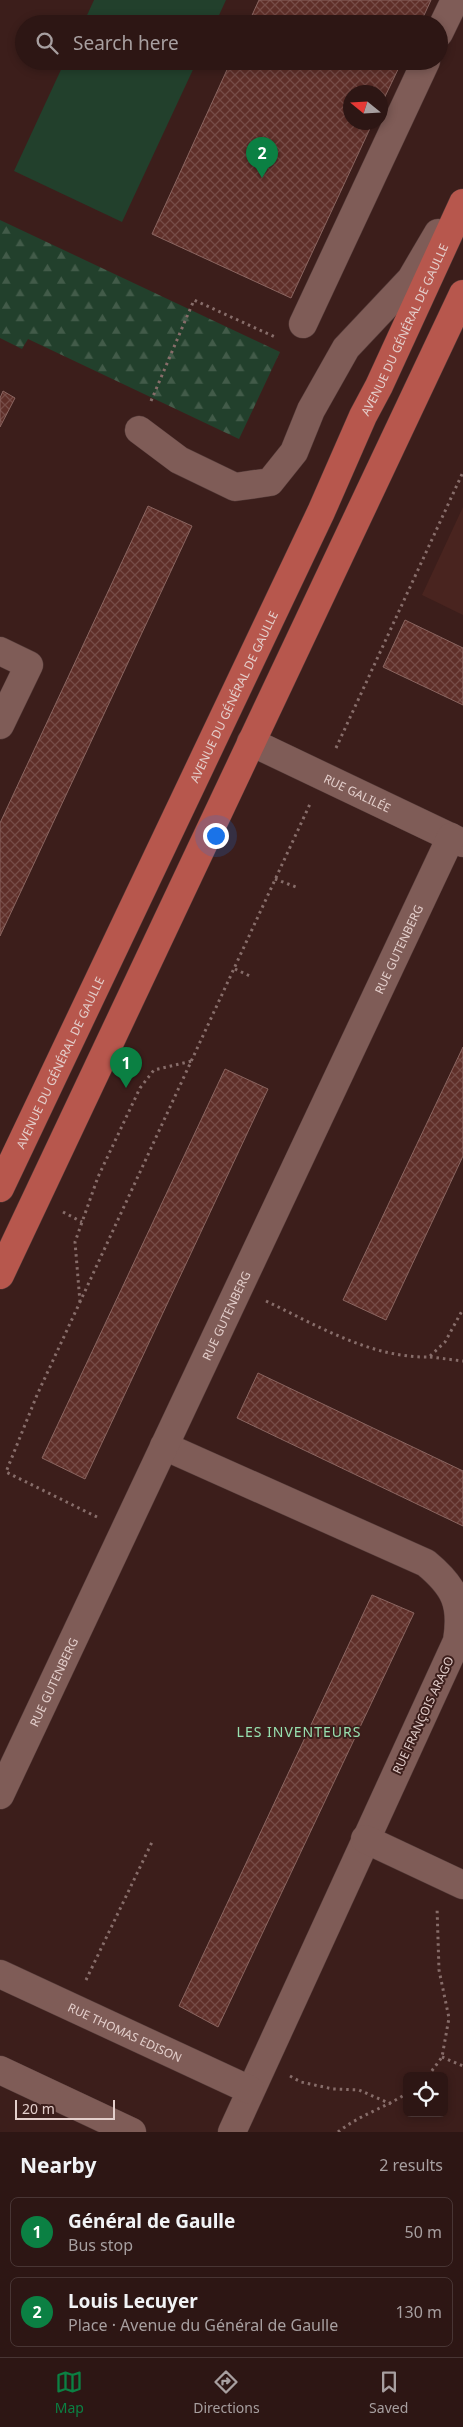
<!DOCTYPE html>
<html lang="en">
<head>
<meta charset="utf-8">
<style>
	:root { --surface:#2d1614; --page:#351f1d; --text:#f1f3f6; --muted:#a79fa0; --line:#483534; --accent:#0b8043 }
	body { margin:0; font-family:"Noto Sans",sans-serif; background:var(--page); color:var(--text) }
	.controls { position:absolute; right:15px; bottom:15px; display:grid; overflow:hidden; border-radius:8px; box-shadow:0 2px 8px #0003 }
	.controls button { width:45px; height:45px; display:grid; place-items:center; padding:0; border:0; border-bottom:1px solid var(--line); background:var(--surface); color:var(--text); font:25px sans-serif }
	.compass { position:absolute; left:343px; top:85px; width:45px; height:45px; border-radius:50%; background:var(--surface); box-shadow:0 2px 8px #0003; rotate:288deg }
	.scale { position:absolute; left:15px; bottom:12px; width:100px; box-sizing:border-box; padding-left:5px; border:2px solid #e4cfcc; border-top:0; font-size:14px; line-height:18px; white-space:nowrap; color:#e4cfcc; -webkit-text-stroke:4px #3c1e1b; paint-order:stroke }
	.you { position:absolute; left:215px; top:835px; width:18px; height:18px; margin:-12px; border:4px solid #fff; border-radius:50%; background:#1a73e8; box-shadow:0 0 0 8px #1a73e833 }
	.badge { display:grid; place-items:center; width:32px; height:32px; border-radius:50%; background:var(--accent); color:#fff; font-size:16px; font-weight:700 }
	.pin { position:absolute; translate:-50% -41px; filter:drop-shadow(0 1px 2px #0008) }
	.pin::after { content:''; position:absolute; top:26px; width:18px; height:15px; background:inherit; clip-path:polygon(0 0,100% 0,50% 100%) }
	.list { margin:0; padding:0; list-style:none }
	h2 { display:flex; justify-content:space-between; align-items:center; height:65px; margin:0; padding:0 20px; font-size:21px }
	h2 small { font-size:16px; font-weight:400; color:var(--muted) }
	.list li { display:grid; grid-template-columns:32px 1fr auto; gap:15px; align-items:center; box-sizing:border-box; height:70px; margin:0 10px 10px; padding:0 10px; border:1px solid var(--line); border-radius:8px }
	.list b { display:block; font-size:19px; white-space:nowrap }
	.list p { margin:0; font-size:16px; white-space:nowrap; color:var(--muted) }
	.list em { font-size:16px; font-style:normal; color:var(--muted) }
	.icon { flex:none; width:28px; height:28px; fill:none; stroke:currentColor; stroke-width:2; stroke-linecap:round; stroke-linejoin:round }
	.map { position:relative; flex:none; width:463px; height:2132px; overflow:hidden }
	.search { position:absolute; background:var(--surface); box-shadow:0 2px 8px #0003; left:15px; right:15px; top:15px; height:55px; display:flex; align-items:center; gap:12px; box-sizing:border-box; padding:0 18px; border-radius:28px; color:var(--muted); font-size:19px }
	.sheet { height:225px; background:var(--surface) }
	nav { display:flex; justify-content:space-around; align-items:center; box-sizing:border-box; height:70px; border-top:1px solid var(--line); background:var(--surface); font-size:14px; color:var(--muted) }
	nav a { display:grid; justify-items:center; gap:2px }
	nav .on { color:var(--accent) }
	.map>svg:first-child { display:block }
	.built { fill:#49241f }
	.forest { fill:url(#forest-firs) }
	.pitch { fill:#22402c }
	.building { fill:url(#building-cross-hatch); stroke:#8a6560 }
	.lines { fill:none; stroke-linecap:round; stroke-linejoin:round }
	.minor-casing { stroke:#543b39; stroke-width:29 }
	.major-casing { stroke:#543b39; stroke-width:29 }
	.path { stroke:#876d6a; stroke-width:3; stroke-dasharray:2.5 4; stroke-linecap:butt }
	.minor { stroke:#7f5c57; stroke-width:28 }
	.major { stroke:#b7574d; stroke-width:28 }
	.labels { text-anchor:middle; dominant-baseline:central; stroke-width:4; stroke-linejoin:round; paint-order:stroke }
	.street-label { font-size:12px; fill:#e4cfcc; stroke:#3c1e1b }
	.neighbourhood-label { font-size:14px; letter-spacing:1px; fill:#98e1b0; stroke:#3c1e1b }
</style>
</head>
<body>
<div class="map">
<svg width="463" height="2132" viewBox="0 0 463 2132">
	<defs>
		<pattern id="forest-firs" width="22" height="20" patternUnits="userSpaceOnUse" patternTransform="scale(1.25)"><rect width="22" height="20" fill="#22402c"/><path d="M5 1l3.5 6h-7zM16 11l3.5 6h-7z" fill="#425b49"/></pattern>
		<pattern id="building-cross-hatch" width="8" height="8" patternUnits="userSpaceOnUse" patternTransform="scale(1.25)"><rect width="8" height="8" fill="#5f2f29"/><path d="M0 0l8 8M0 8l8-8" fill="none" stroke="#764c47"/></pattern>
	</defs>
	<rect width="100%" height="100%" fill="#3c1e1b"/>
	<!-- built -->
	<polygon class="built" points="463,507 463,615 422,595"/>
	<!-- forest -->
	<polygon class="forest" points="0,220 280,352 239,439 28,339 22,349 0,338"/>
	<!-- pitch -->
	<g class="pitch">
		<polygon points="94,0 226,0 215,24 83,24"/>
		<polygon points="65,61 197,61 122,222 14,171"/>
	</g>
	<!-- building -->
	<g class="building">
		<polygon points="259,0 431,0 420,24 248,24"/>
		<polygon points="231,61 402,61 380,107 380,92 350,92 350,122 373,122 291,298 152,234"/>
		<polygon points="3,391 15,398 0,427 0,398"/>
		<polygon points="148,506 192,526 0,936 0,823"/>
		<polygon points="405,620 463,648 463,705 383,667"/>
		<polygon points="463,1047 463,1156 386,1320 343,1300"/>
		<polygon points="225,1069 268,1089 85,1479 42,1458"/>
		<polygon points="258,1373 463,1471 463,1526 237,1418"/>
		<polygon points="372,1595 414,1613 218,2027 179,2006"/>
	</g>
	<g class="lines">
		<defs>
			<g id="minor">
				<polyline points="439,33 455,0"/>
				<polyline points="303,324 426,61"/>
				<polyline points="139,430 179,460 235,487 270,482 294,452 311,410 346,348 411,279 438,233"/>
				<polyline points="0,651 29,665 0,725"/>
				<path id="s1" d="M251,742L463,843"/>
				<path d="M164,1446L426,1563C455,1587 463,1604 457,1641L232,2132"/>
				<path id="s2" d="M0,1795L451,837"/>
				<polyline points="365,1839 463,1885"/>
				<path id="s3" d="M0,1974L250,2090"/>
				<polyline points="0,2070 132,2132"/>
			</g>
			<g id="major">
				<path id="s4" d="M0,1188L321,512L363,416L379,386L463,203"/>
				<polyline points="0,1275 463,294"/>
			</g>
		</defs>
		<!-- minor casing -->
		<use href="#minor" class="minor-casing"/>
		<!-- major casing -->
		<use href="#major" class="major-casing"/>
		<!-- path -->
		<g class="path">
			<polyline points="151,401 194,300 275,337"/>
			<polyline points="336,748 463,472"/>
			<polyline points="275,879 296,887"/>
			<polyline points="235,969 250,976"/>
			<polyline points="63,1212 82,1222"/>
			<path d="M266,1301C318,1326 371,1358 429,1357L445,1342L463,1309"/>
			<polyline points="80,1302 75,1242 98,1177 140,1088 154,1070 192,1061"/>
			<polyline points="430,1357 463,1361"/>
			<polyline points="97,1517 6,1472 37,1395 310,804"/>
			<polyline points="86,1980 153,1840"/>
			<polyline points="442,2057 463,2066"/>
			<polyline points="290,2076 301,2082 333,2089 359,2090 391,2104"/>
			<polyline points="428,2076 442,2057 449,2018 439,1970 437,1907"/>
			<path d="M338,2132C359,2115 385,2108 407,2093"/>
		</g>
		<!-- minor -->
		<use href="#minor" class="minor"/>
		<!-- major -->
		<use href="#major" class="major"/>
	</g>
	<g class="labels">
		<!-- street labels -->
		<g class="street-label">
			<text stroke="none"><textPath href="#s4" startOffset="949">AVENUE DU GÉNÉRAL DE GAULLE</textPath></text>
			<text stroke="none"><textPath href="#s4" startOffset="544">AVENUE DU GÉNÉRAL DE GAULLE</textPath></text>
			<text stroke="none"><textPath href="#s1" startOffset="118">RUE GALILÉE</textPath></text>
			<text stroke="none"><textPath href="#s2" startOffset="935">RUE GUTENBERG</textPath></text>
			<text stroke="none"><textPath href="#s4" startOffset="139">AVENUE DU GÉNÉRAL DE GAULLE</textPath></text>
			<text stroke="none"><textPath href="#s2" startOffset="530">RUE GUTENBERG</textPath></text>
			<text stroke="none"><textPath href="#s2" startOffset="125">RUE GUTENBERG</textPath></text>
			<text transform="translate(423 1715) rotate(-65)">RUE FRANÇOIS ARAGO</text>
			<text stroke="none"><textPath href="#s3" startOffset="138">RUE THOMAS EDISON</textPath></text>
		</g>
		<!-- neighbourhood labels -->
		<g class="neighbourhood-label">
			<text x="299" y="1731">LES INVENTEURS</text>
		</g>
	</g>
</svg>
<div class="controls">
<button><svg class="icon" aria-label="locate" viewBox="0 0 24 24"><circle cx="12" cy="12" r="6"/><path d="M12 2v4M12 18v4M2 12h4M18 12h4"/></svg></button>
</div>
<svg class="compass" viewBox="-18 -18 36 36"><path d="M0-13l5 13h-10z" fill="#e53935"/><path d="M0 13l5-13h-10z" fill="#a79fa0"/></svg>
<div class="scale">20 m</div>
<div class="you"></div>
<div class="pin badge" style="left:126px;top:1088px">1</div>
<div class="pin badge" style="left:262px;top:178px">2</div>
<div class="search"><svg class="icon" aria-label="search" viewBox="0 0 24 24"><circle cx="10" cy="10" r="6"/><path d="M15 15l6 6"/></svg>Search here</div>
</div>
<section class="sheet">
<h2>Nearby<small>2 results</small></h2>
<ul class="list">
<li><span class="badge">1</span><div><b>Général de Gaulle</b><p>Bus stop</p></div><em>50 m</em></li>
<li><span class="badge">2</span><div><b>Louis Lecuyer</b><p>Place · Avenue du Général de Gaulle</p></div><em>130 m</em></li>
</ul>
</section>
<nav>
<a class="on"><svg class="icon" aria-label="map" viewBox="0 0 24 24"><path d="M3 6l6-2 6 2 6-2v14l-6 2-6-2-6 2zM9 4v14M15 6v14"/></svg>Map</a>
<a><svg class="icon" aria-label="directions" viewBox="0 0 24 24"><path d="M12 3l9 9-9 9-9-9zM9 14v-3h6M13 9l2 2-2 2"/></svg>Directions</a>
<a><svg class="icon" aria-label="saved" viewBox="0 0 24 24"><path d="M7 4h10v16l-5-4-5 4z"/></svg>Saved</a>
</nav>
</body>
</html>
